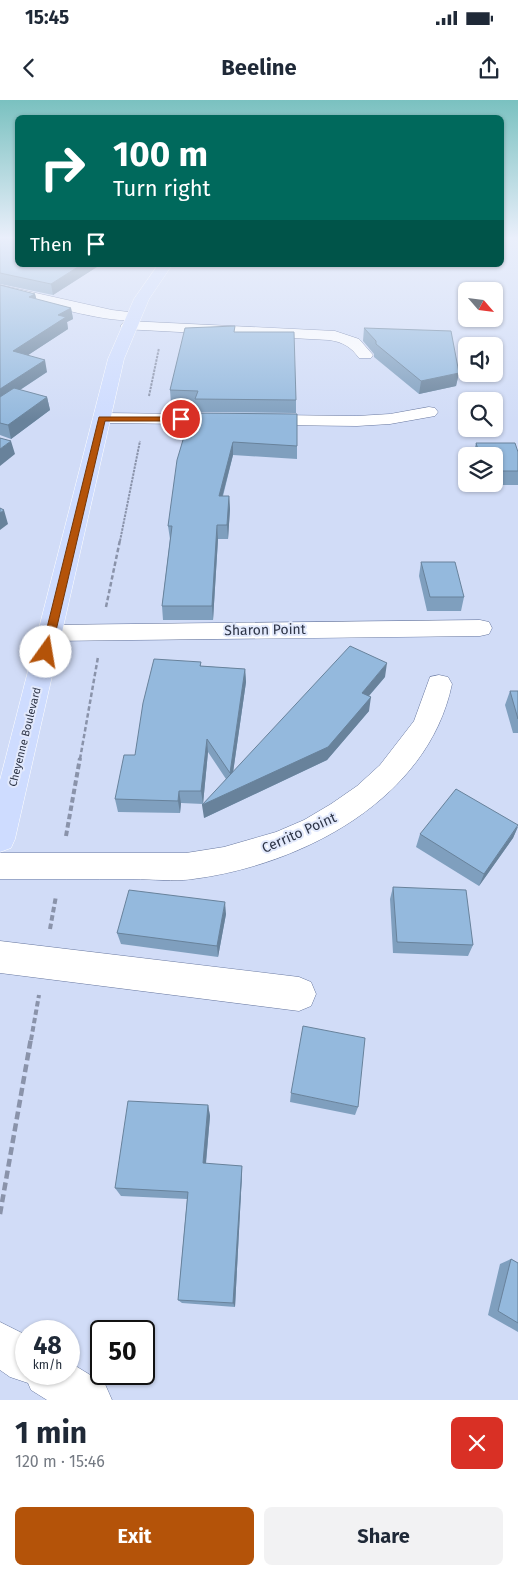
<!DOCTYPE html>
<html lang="en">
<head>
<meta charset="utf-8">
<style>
  :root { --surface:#fff; --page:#f2f2f3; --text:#1f2937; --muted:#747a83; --accent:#b45309 }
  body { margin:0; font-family:"Fira Sans",sans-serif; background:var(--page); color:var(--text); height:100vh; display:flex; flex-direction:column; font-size:19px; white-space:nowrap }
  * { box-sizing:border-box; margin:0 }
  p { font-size:16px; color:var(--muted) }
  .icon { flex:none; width:28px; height:28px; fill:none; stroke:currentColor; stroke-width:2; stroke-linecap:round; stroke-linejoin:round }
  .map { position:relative; height:1300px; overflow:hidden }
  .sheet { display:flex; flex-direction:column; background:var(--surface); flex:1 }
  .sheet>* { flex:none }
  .guide { position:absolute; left:15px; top:15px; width:489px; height:152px; border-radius:8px; box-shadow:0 1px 4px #0004; background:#00695c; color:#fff; overflow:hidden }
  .needle { width:32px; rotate:118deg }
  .fabs { position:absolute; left:458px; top:182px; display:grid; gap:10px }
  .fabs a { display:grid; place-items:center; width:45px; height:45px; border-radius:8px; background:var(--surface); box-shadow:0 1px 4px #0004; font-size:25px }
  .speed { position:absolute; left:15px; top:1220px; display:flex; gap:10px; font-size:25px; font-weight:700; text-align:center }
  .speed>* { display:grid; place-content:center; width:65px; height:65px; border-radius:50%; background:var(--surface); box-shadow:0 1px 4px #0004; line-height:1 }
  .speed small { font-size:12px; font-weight:400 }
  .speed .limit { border:2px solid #111; border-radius:8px; background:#fff; color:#111 }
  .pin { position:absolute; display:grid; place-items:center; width:42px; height:42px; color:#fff; margin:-21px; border:2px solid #fff; border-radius:50%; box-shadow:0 1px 5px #0007 }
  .me { position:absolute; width:55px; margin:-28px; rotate:13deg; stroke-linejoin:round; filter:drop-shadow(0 0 4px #0008) }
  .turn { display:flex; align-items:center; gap:18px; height:105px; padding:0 15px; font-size:22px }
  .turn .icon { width:65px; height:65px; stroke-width:2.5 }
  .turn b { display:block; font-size:35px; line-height:42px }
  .then { display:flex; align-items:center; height:48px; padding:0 15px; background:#0003; gap:10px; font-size:19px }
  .round { display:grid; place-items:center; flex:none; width:52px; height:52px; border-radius:8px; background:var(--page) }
  .head { display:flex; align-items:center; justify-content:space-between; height:85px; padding:0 15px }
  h1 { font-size:30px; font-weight:700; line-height:38px }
  .primary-button { display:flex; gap:10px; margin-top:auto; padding:10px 15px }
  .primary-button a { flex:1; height:58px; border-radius:8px; background:var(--accent); color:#fff; font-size:20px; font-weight:700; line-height:58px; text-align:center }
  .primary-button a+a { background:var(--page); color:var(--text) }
  .status { display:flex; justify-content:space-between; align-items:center; height:35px; padding:0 25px; background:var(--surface); direction:ltr }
  .status svg { height:14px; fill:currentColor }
  header { display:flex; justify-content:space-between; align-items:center; height:65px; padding:0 15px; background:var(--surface); font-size:22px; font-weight:700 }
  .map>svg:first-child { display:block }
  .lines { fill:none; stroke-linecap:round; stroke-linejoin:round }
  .minor-casing { stroke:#67779f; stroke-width:1 }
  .major-casing { stroke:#fff; stroke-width:1 }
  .path-far3 { stroke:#8a93aa; stroke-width:2; stroke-dasharray:2.5 1; stroke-linecap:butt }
  .path-far2 { stroke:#8a93aa; stroke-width:2.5; stroke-dasharray:4.5 2.5; stroke-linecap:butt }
  .path-far1 { stroke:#8a93aa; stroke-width:4; stroke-dasharray:5.5 3; stroke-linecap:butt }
  .path { stroke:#8a93aa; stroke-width:4.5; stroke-dasharray:8 4; stroke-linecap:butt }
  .minor { fill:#fff; fill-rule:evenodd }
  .major { fill:#cedcff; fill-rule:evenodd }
  .wall { fill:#7f9fbe }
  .shaded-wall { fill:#68829b }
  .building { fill:#94b9dd; stroke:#68829b }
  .route { fill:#b45309; stroke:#753606 }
  .labels { text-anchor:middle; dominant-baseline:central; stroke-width:4; stroke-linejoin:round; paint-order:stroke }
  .far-street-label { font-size:11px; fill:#2e3547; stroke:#e2e9fc }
  .street-label { font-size:14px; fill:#2e3547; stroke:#e2e9fc }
</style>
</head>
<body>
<div class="status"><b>15:45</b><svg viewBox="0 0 49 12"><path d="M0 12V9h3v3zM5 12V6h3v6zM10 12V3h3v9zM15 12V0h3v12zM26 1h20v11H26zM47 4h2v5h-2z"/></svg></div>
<header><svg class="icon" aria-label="back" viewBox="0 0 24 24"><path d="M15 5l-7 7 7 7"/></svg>Beeline<svg class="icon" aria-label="share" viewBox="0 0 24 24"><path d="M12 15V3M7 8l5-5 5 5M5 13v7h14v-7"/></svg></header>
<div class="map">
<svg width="518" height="1300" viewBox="0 0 518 1300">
  <rect width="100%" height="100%" fill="#d1dcf7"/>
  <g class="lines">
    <g class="minor-casing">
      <path id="minor" d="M0 185 112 210 137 213 140 216 137 219C112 226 30 200 0 193Z
        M128 221 335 231 359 239 373 255 371 258H359C351 247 343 242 329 240L123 229 120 226 123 223Z
        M429 307 435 308 438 312 435 316 390 324 357 326 102 323 96 322 93 318 96 314 102 313 357 316 390 314Z
        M480 520 489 522 492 528 489 534 480 536 51 541 42 539 39 533 42 527 51 525Z
        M439 575 448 577 452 584C428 700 301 765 193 779 173 782 153 779 133 779 88 779 44 779 0 779V753H186L224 747 276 732 304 720 331 704 357 686 380 665 414 621 430 577Z
        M0 841 299 877 311 882 316 894 311 906 299 911 0 873Z
        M0 1222 26 1235V1274H69V1262L105 1284 112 1300H47L31 1290 28 1283 10 1277 0 1270Z"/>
    </g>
    <g class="major-casing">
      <path id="major" d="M158 165H172L149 199 124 259 15 739 11 748 0 752V680L108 259 134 199Z"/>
    </g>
    <path class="path-far3" d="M149 296 159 248
      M120 441 140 341"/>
    <path class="path-far2" d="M106 507 120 440
      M80 659 98 557"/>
    <path class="path-far1" d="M66 736 80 658
      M50 829 56 796
      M31 940 39 895"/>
    <path class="path" d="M0 1114 31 938"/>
    <use href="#minor" class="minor"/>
    <use href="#major" class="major"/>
  </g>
  <path class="wall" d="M0 139 18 165H100L53 195 0 184Z
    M0 185 35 194 36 199 71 208 73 219 67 222 68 229 28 255 47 272 20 290 47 297 50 310 11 339 0 335Z
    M364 228 459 273 456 286 419 294 374 257V254L363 241Z
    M235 232 296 300V313L196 312 195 304 171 303 170 290Z
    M191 313 297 346V359L233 355 223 396H229L230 409 228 439H218L213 520H163L162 506 170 439 168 426Z
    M476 343 518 352V385H482L481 384H494V356H473Z
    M421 462 464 497 461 511H427L419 476Z
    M201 562V566L245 569 246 582 233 673 385 577 369 596V611L327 660 204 718 226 679 208 652 203 704 181 703 180 713 118 712 115 699 135 655Z
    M510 591H518V633H513L505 605Z
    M518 727 513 738 479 786 416 747 420 734Z
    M393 787 473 845 468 856 393 853 390 799Z
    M226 814 218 857 121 844 117 833Z
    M291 993 358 1007 355 1015 290 1002Z
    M208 1005 210 1016 206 1064 242 1066V1074L235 1207 182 1203 178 1200 187 1099 121 1096 115 1088Z
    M511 1159 518 1163V1232L488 1215 500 1164Z"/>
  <path class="shaded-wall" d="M81 165H100L53 195 51 184Z
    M35 194 38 205 29 197Z
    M71 208 73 219 67 222 68 229 16 263 13 251 58 215Z
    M45 260 47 272 0 303V289Z
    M459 273 456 286 419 294 421 281Z
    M47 297 50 310 11 339 8 325Z
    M11 341 15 354 0 366V349Z
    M233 342V355L219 409V396Z
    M229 396 230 409 228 439 227 425Z
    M4 410 8 424 0 430V413Z
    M217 425 218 439 213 520 212 506Z
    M387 563 385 577 360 606 362 593Z
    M245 569 246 582 231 686 230 673Z
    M371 597 369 611 327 660 204 718 202 705Z
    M207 639 208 652 203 704 201 691Z
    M179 691 181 703 180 713 178 701Z
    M518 726 513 738 479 786 484 774Z
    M225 802 226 814 218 857 217 846Z
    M208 1005 210 1016 205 1072 203 1063Z
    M242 1066V1074L235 1207 233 1203Z"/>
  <path class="building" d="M0 139H18V165H81L51 184 0 173Z
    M0 185 35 194 29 197 71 208 58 215 66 217 13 251 45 260 0 289Z
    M235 226 234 232H294L296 300 195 299 198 291 170 290 185 228Z
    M364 228 451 231 459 273 421 281 376 244V241Z
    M14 288 47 297 8 325 0 323V297Z
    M191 313 297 314V346L233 342 219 396H229L227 425H217L212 506H162L172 426H168L177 360Z
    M0 338 11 341 0 349Z
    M476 343H515L518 352V371H494V356H480Z
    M0 408 4 410 0 413Z
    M421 462H455L464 497H430Z
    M350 546 387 563 362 593 371 597 328 647 202 705Z
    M154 559 201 562 200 566 245 569 230 673 207 639 201 691H179L178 701 115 699 124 655H135L143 603Z
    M510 591H518V619Z
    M456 689 518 725 484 774 420 734Z
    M393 787 466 790 473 845 397 842Z
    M129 790 225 802 217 846 117 833Z
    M303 926 365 938 358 1007 291 993Z
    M128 1001 208 1005 203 1063 242 1066 233 1203 178 1200 188 1092 115 1088Z
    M511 1159 518 1163V1223L498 1211Z"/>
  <linearGradient id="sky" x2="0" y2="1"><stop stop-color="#7ac1c0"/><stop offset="0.43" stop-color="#eaeffb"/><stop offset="1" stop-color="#eaeffb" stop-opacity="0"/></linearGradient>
  <rect width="518" height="321" fill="url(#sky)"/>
  <path class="route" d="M99 317H181L185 319 181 321H105L51 552 46 555 41 552Z"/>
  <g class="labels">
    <g class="far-street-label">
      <text transform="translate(25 637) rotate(-76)">Cheyenne Boulevard</text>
    </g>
    <g class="street-label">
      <text transform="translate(265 530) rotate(-1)">Sharon Point</text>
      <text transform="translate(299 733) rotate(-24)">Cerrito Point</text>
    </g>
  </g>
</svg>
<div class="fabs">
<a><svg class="needle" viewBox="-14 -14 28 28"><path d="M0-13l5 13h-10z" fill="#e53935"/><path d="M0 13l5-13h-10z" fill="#747a83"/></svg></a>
<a><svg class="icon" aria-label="sound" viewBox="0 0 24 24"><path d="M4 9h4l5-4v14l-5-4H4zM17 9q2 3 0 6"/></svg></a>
<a><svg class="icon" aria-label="search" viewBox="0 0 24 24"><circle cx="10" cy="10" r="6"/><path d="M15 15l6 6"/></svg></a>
<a><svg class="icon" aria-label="layers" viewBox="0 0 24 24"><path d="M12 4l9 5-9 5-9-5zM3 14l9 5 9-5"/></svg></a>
</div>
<div class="speed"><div>48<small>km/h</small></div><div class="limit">50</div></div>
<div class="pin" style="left:181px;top:319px;background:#d93025"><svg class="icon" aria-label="arrive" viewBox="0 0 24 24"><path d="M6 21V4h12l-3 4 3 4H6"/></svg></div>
<svg class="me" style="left:46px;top:552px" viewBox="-20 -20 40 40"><circle r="19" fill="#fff"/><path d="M0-13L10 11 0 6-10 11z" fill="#b45309"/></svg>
<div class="guide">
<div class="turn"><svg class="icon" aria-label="right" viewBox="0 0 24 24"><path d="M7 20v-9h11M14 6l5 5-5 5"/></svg><div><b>100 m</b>Turn right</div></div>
<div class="then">Then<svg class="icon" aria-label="arrive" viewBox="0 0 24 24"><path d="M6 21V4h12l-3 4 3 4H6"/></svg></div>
</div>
</div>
<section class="sheet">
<div class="head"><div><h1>1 min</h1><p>120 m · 15:46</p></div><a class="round" style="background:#d93025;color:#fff"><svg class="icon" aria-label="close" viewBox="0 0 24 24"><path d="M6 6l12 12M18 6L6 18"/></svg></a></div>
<div class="primary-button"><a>Exit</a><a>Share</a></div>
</section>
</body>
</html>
